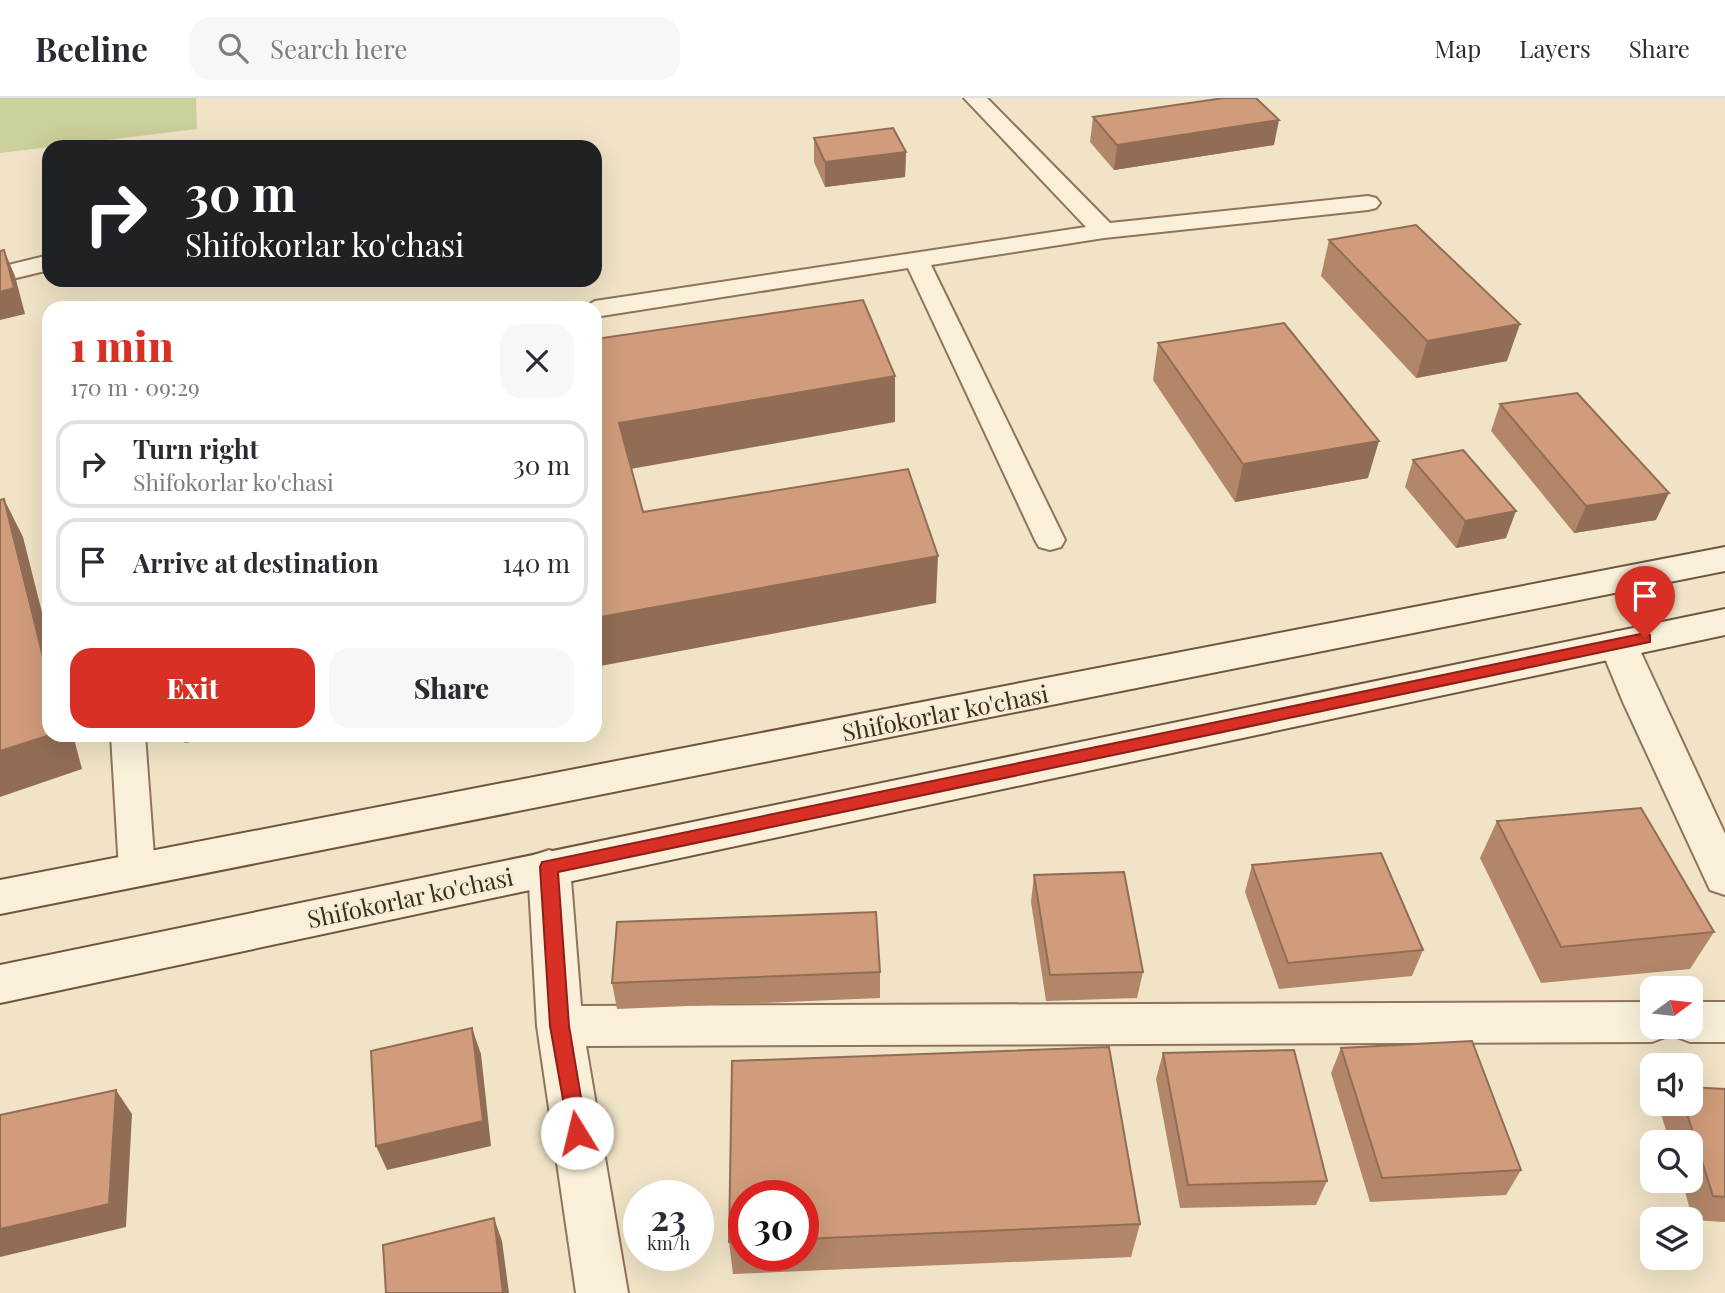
<!DOCTYPE html>
<html lang="en">
<head>
<meta charset="utf-8">
<style>
  :root { --surface:#fff; --page:#f7f7f7; --text:#2b2b33; --muted:#7c7c81; --line:#e1e1e2; --accent:#d93025 }
  body { margin:0; font-family:"Playfair Display",serif; background:var(--page); color:var(--text); height:100vh; display:flex; flex-direction:column; font-size:26px; white-space:nowrap }
  * { box-sizing:border-box; margin:0 }
  p { font-size:23px; color:var(--muted) }
  .icon { flex:none; width:38px; height:38px; fill:none; stroke:currentColor; stroke-width:2; stroke-linecap:round; stroke-linejoin:round }
  .map { position:relative; flex:1; overflow:hidden }
  .panel { position:absolute; left:42px; top:203px; width:560px; height:441px; display:flex; flex-direction:column; background:var(--surface); border-radius:21px; box-shadow:0 7px 28px #0002 }
  .panel>* { flex:none }
  .top-card { position:absolute; left:42px; top:42px; width:560px; height:147px; border-radius:21px; box-shadow:0 7px 28px #0002; background:#202124; color:#fff; overflow:hidden }
  .needle { width:46px; rotate:75deg }
  .tools { position:absolute; left:1640px; top:878px; display:grid; gap:14px }
  .tools a { display:grid; place-items:center; width:63px; height:63px; border-radius:14px; background:var(--surface); box-shadow:0 7px 28px #0002; font-size:35px }
  .speed { position:absolute; left:623px; top:1082px; display:flex; gap:14px; font-size:35px; font-weight:700; text-align:center }
  .speed>* { display:grid; place-content:center; width:91px; height:91px; border-radius:50%; background:var(--surface); box-shadow:0 7px 28px #0002; line-height:1 }
  .speed small { font-size:18px; font-weight:400 }
  .speed .limit { border:10px solid #d22; background:#fff; color:#111 }
  .pin { position:absolute; display:grid; place-items:center; width:60px; height:60px; color:#fff; margin:-72px -30px; border-radius:50% 50% 50% 0; rotate:-45deg; box-shadow:0 0 7px #0007 }
  .pin .icon { rotate:45deg }
  .me { position:absolute; width:77px; margin:-38px; rotate:351deg; stroke-linejoin:round; filter:drop-shadow(0 0 5px #0008) }
  .turn { display:flex; align-items:center; gap:24px; height:147px; padding:0 28px; font-size:32px }
  .turn .icon { width:91px; height:91px; stroke-width:2.5 }
  .turn b { display:block; font-size:49px; line-height:60px }
  .round { display:grid; place-items:center; flex:none; width:74px; height:74px; border-radius:21px; background:var(--page) }
  .overview { display:flex; align-items:center; justify-content:space-between; height:119px; padding:0 28px }
  h1 { font-size:42px; font-weight:800; line-height:52px; color:var(--accent) }
  .cta { display:flex; gap:14px; margin-top:auto; padding:14px 28px }
  .cta a { flex:1; height:80px; border-radius:21px; background:var(--accent); color:#fff; font-size:28px; font-weight:800; line-height:80px; text-align:center }
  .cta a+a { background:var(--page); color:var(--text) }
  ul { padding:0; list-style:none }
  li { display:flex; align-items:center; gap:21px; height:88px; margin:0 14px 10px; padding:0 14px; border:4px solid var(--line); border-radius:21px }
  li div { flex:1 }
  li b { display:block; font-size:26px }
  li em { font-style:normal }
  header { display:flex; align-items:center; gap:42px; box-sizing:border-box; height:98px; padding:0 35px; background:var(--surface); border-bottom:2px solid var(--line) }
  header strong { font-size:33px }
  nav { display:flex; gap:38px; margin-inline-start:auto; font-size:24px }
  .search { width:490px; height:63px; background:var(--page); display:flex; align-items:center; gap:18px; box-sizing:border-box; padding:0 24px; border-radius:21px; color:var(--muted); font-size:26px }
  .map>svg:first-child { display:block }
  .green { fill:#cbcf99 }
  .lines { fill:none; stroke-linecap:round; stroke-linejoin:round }
  .lane-casing { stroke:#8d745b; stroke-width:4 }
  .street-casing { stroke:#8d745b; stroke-width:4 }
  .secondary-casing { stroke:#6f553e; stroke-width:4 }
  .lane { fill:#faf0da; fill-rule:evenodd }
  .street { fill:#faf0da; fill-rule:evenodd }
  .secondary { fill:#faf0da; fill-rule:evenodd }
  .wall { fill:#b3866a; fill-rule:evenodd }
  .shaded-wall { fill:#926d56 }
  .building { fill:#d09c7b; stroke:#926d56; stroke-width:2 }
  .route { fill:#d93025; stroke:#8d1f18; stroke-width:2 }
  .labels { text-anchor:middle; dominant-baseline:central; stroke-width:5; stroke-linejoin:round; paint-order:stroke }
  .street-label { font-size:24px; fill:#3d2d1f; stroke:#f7edd6 }
</style>
</head>
<body>
<header>
<strong>Beeline</strong>
<div class="search"><svg class="icon" aria-label="search" viewBox="0 0 24 24"><circle cx="10" cy="10" r="6"/><path d="M15 15l6 6"/></svg>Search here</div>
<nav><a>Map</a><a>Layers</a><a>Share</a></nav>
</header>
<div class="map">
<svg width="1725" height="1195" viewBox="0 0 1725 1195">
  <rect width="100%" height="100%" fill="#f0e3c6"/>
  <path class="green" d="M0 0H196L197 31 0 55Z"/>
  <g class="lines">
    <g class="lane-casing">
      <path id="lane" d="M964 0H987L1110 125 1368 98 1376 100 1380 105 1376 110 1368 112 1104 140 931 167 1065 442 1061 449 1050 452 1039 449 1035 442 908 170 595 219V210H583L595 203 1086 129Z
        M49 157V172L0 184V169Z
        M111 637H145L155 772 150 782 137 787 124 782 119 772Z"/>
    </g>
    <g class="street-casing">
      <path id="street" d="M1618 533 1631 537 1637 546 1725 736V797L1710 792 1623 604 1599 546 1605 537Z
        M549 752 564 757 570 769 581 908 1652 904V929H1690V904H1725V944H1690L1674 938 1671 932 1668 938 1652 944 586 948 628 1195H576L537 928 528 769 534 757Z"/>
    </g>
    <g class="secondary-casing">
      <path id="secondary" d="M1725 449V473L0 816V782Z
        M1725 511V537L0 905V867Z"/>
    </g>
    <use href="#lane" class="lane"/>
    <use href="#street" class="street"/>
    <use href="#secondary" class="secondary"/>
  </g>
  <path class="wall" d="M1093 19 1274 47 1114 72 1090 44Z
    M814 40 906 54 905 79 825 89 814 64Z
    M1329 142 1507 263 1416 280 1321 178Z
    M1158 245 1368 380 1235 404 1153 282Z
    M1500 306 1656 422 1574 435 1491 333Z
    M1413 362 1506 440 1456 450 1405 389Z
    M1497 723 1714 834 1690 871 1541 885 1480 760Z
    M1252 767 1423 852 1412 878 1279 891 1245 794Z
    M1034 777 1143 874 1137 900 1046 903 1031 804Z
    M880 874V900L617 911 612 885Z
    M1109 949 1140 1126 1131 1159 733 1176 729 1144 732 963ZM744 1097H803V1157H744Z
    M1341 950 1521 1072 1506 1097 1370 1104 1331 975Z
    M1163 955 1327 1083 1316 1107 1180 1110 1156 981Z
    M1725 991V1124L1693 1122 1682 1083H1690V1045H1670L1660 1013 1665 1006H1690Z"/>
  <path class="shaded-wall" d="M1279 22 1274 47 1114 72 1117 47Z
    M906 54 905 79 825 89V64Z
    M4 152 15 178 25 216 0 222V194Z
    M1520 226 1507 263 1416 280 1427 243Z
    M895 278V324L625 372 619 325Z
    M1379 343 1368 380 1235 404 1243 366Z
    M1669 395 1656 422 1574 435 1586 408Z
    M4 401 23 439 49 542V583Z
    M1516 413 1506 440 1456 450 1465 423Z
    M938 458 936 505 595 569V520Z
    M50 637H73L82 671 0 699V653Z
    M182 637H228L185 645Z
    M472 930 481 956 491 1048 387 1072 376 1048Z
    M116 992 132 1016 126 1129 0 1159V1131Z
    M494 1120 502 1143 509 1195H503Z"/>
  <path class="building" d="M1224 0H1256L1279 22 1117 47 1093 19Z
    M893 30 906 54 825 64 814 40Z
    M1416 127 1520 226 1427 243 1329 142Z
    M4 152 14 190 0 194V153Z
    M863 202 895 278 619 325 643 414 908 371 938 458 595 520V241Z
    M1284 225 1379 343 1243 366 1158 245Z
    M1577 295 1669 395 1586 408 1500 306Z
    M1463 352 1516 413 1465 423 1413 362Z
    M4 401 49 583 50 637 0 653V402Z
    M1641 710 1714 834 1561 849 1497 723Z
    M1381 755 1423 852 1288 865 1252 767Z
    M1124 774 1143 874 1050 877 1034 777Z
    M876 814 880 874 612 885 617 824Z
    M472 930 483 1023 376 1048 371 953Z
    M1472 943 1521 1072 1382 1080 1341 950Z
    M1109 949 1140 1126 803 1141V1097H744V1143L729 1144 732 963Z
    M1294 952 1327 1083 1188 1087 1163 955Z
    M1690 989 1725 991V1099L1713 1098 1684 1006H1690Z
    M116 992 109 1106 0 1131V1017Z
    M494 1120 503 1195H386L383 1147Z"/>
  <path class="route" d="M1645 535 1650 537V544L558 774 569 928 587 1035 584 1041 577 1044 570 1041 550 928 540 769 542 764Z"/>
  <g class="labels">
    <g class="street-label">
      <text transform="translate(945 614) rotate(-11)">Shifokorlar ko'chasi</text>
      <text transform="translate(410 799) rotate(-12)">Shifokorlar ko'chasi</text>
    </g>
  </g>
</svg>
<div class="tools">
<a><svg class="needle" viewBox="-14 -14 28 28"><path d="M0-13l5 13h-10z" fill="#e53935"/><path d="M0 13l5-13h-10z" fill="#7c7c81"/></svg></a>
<a><svg class="icon" aria-label="sound" viewBox="0 0 24 24"><path d="M4 9h4l5-4v14l-5-4H4zM17 9q2 3 0 6"/></svg></a>
<a><svg class="icon" aria-label="search" viewBox="0 0 24 24"><circle cx="10" cy="10" r="6"/><path d="M15 15l6 6"/></svg></a>
<a><svg class="icon" aria-label="layers" viewBox="0 0 24 24"><path d="M12 4l9 5-9 5-9-5zM3 14l9 5 9-5"/></svg></a>
</div>
<div class="speed"><div>23<small>km/h</small></div><div class="limit">30</div></div>
<div class="pin" style="left:1645px;top:540px;background:#d93025"><svg class="icon" aria-label="arrive" viewBox="0 0 24 24"><path d="M6 21V4h12l-3 4 3 4H6"/></svg></div>
<svg class="me" style="left:577px;top:1035px" viewBox="-20 -20 40 40"><circle r="19" fill="#fff"/><path d="M0-13L10 11 0 6-10 11z" fill="#d93025"/></svg>
<div class="top-card">
<div class="turn"><svg class="icon" aria-label="right" viewBox="0 0 24 24"><path d="M7 20v-9h11M14 6l5 5-5 5"/></svg><div><b>30 m</b>Shifokorlar ko'chasi</div></div>
</div>
<section class="panel">
<div class="overview"><div><h1>1 min</h1><p>170 m · 09:29</p></div><a class="round"><svg class="icon" aria-label="close" viewBox="0 0 24 24"><path d="M6 6l12 12M18 6L6 18"/></svg></a></div>
<ul>
<li><svg class="icon" aria-label="right" viewBox="0 0 24 24"><path d="M7 20v-9h11M14 6l5 5-5 5"/></svg><div><b>Turn right</b><p>Shifokorlar ko'chasi</p></div><em>30 m</em></li>
<li><svg class="icon" aria-label="arrive" viewBox="0 0 24 24"><path d="M6 21V4h12l-3 4 3 4H6"/></svg><div><b>Arrive at destination</b></div><em>140 m</em></li>
</ul>
<div class="cta"><a>Exit</a><a>Share</a></div>
</section>
</div>
</body>
</html>
